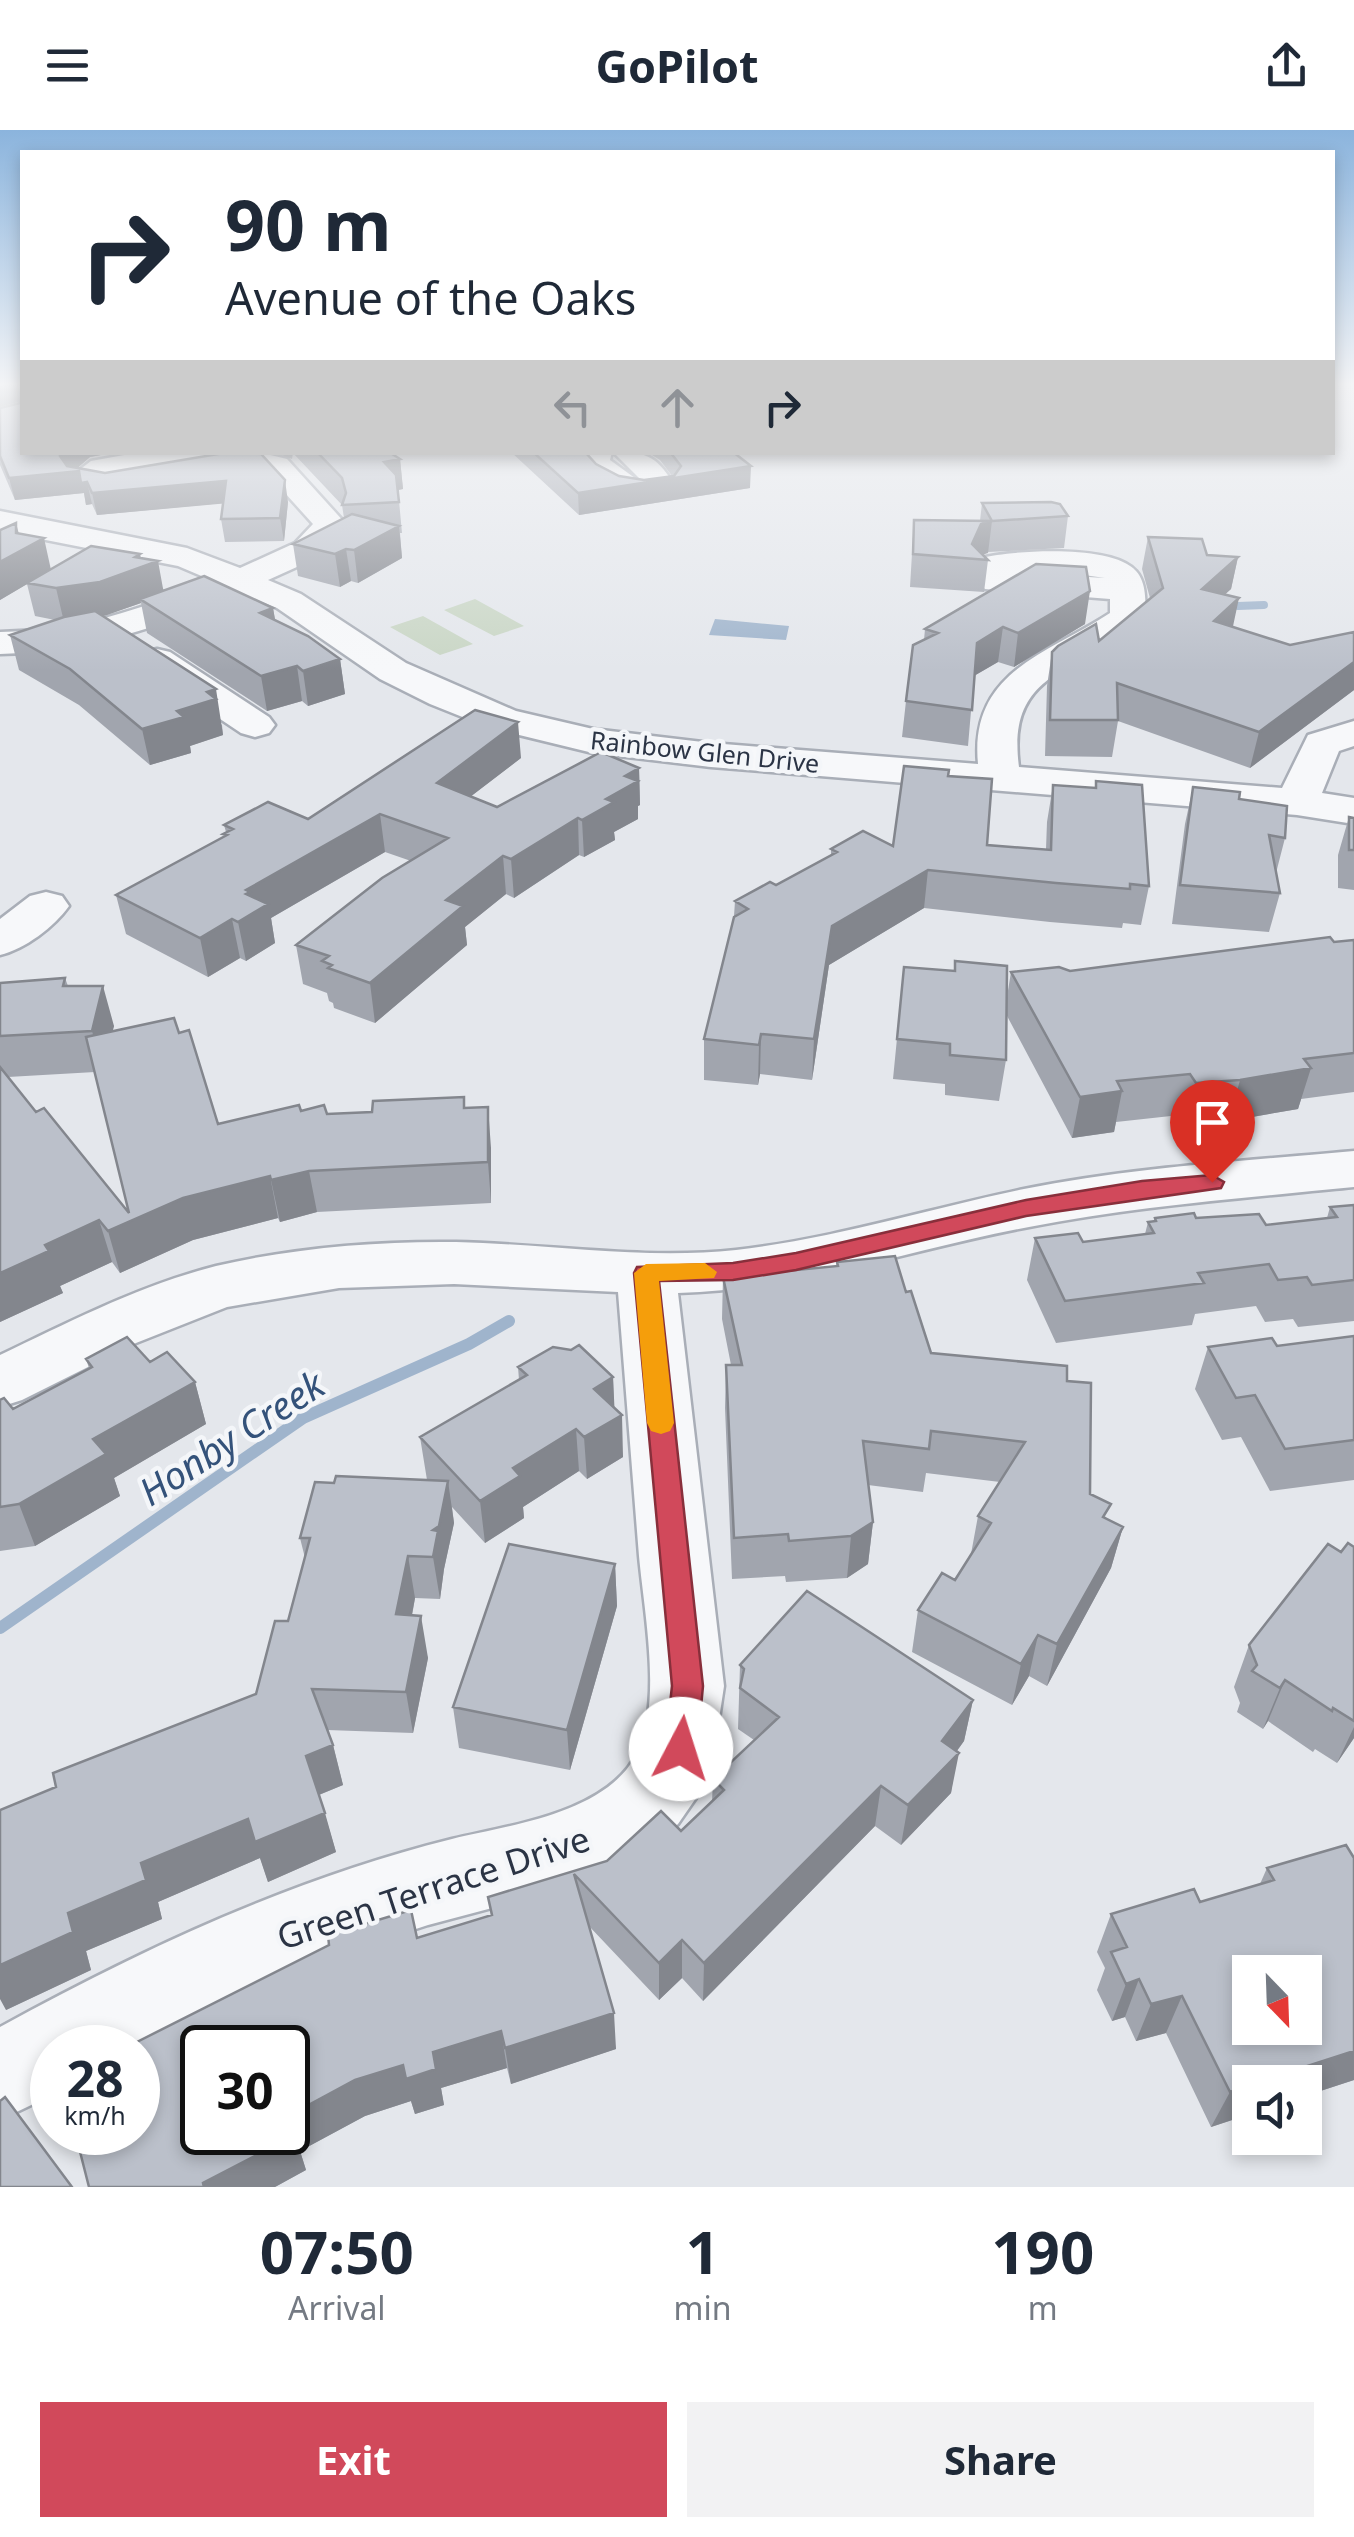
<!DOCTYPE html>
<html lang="en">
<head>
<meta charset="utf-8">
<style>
  :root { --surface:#fff; --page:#f2f2f3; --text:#1f2937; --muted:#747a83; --accent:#d1495b }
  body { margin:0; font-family:"Noto Sans",sans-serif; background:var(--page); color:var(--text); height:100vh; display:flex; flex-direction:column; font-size:38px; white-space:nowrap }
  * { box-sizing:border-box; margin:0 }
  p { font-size:32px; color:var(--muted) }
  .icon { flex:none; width:55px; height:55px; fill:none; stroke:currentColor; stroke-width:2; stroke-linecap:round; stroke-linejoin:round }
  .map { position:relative; height:2057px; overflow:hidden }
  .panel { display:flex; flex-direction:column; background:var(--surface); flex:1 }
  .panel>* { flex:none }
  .banner { position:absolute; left:20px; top:20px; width:1315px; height:305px; border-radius:0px; box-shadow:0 5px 15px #0003; background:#fff; color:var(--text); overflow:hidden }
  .needle { width:65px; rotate:157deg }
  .buttons { position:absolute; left:1232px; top:1825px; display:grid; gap:20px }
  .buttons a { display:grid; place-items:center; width:90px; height:90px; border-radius:0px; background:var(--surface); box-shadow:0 5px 15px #0003; font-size:50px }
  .speed { position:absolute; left:30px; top:1895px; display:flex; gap:20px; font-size:50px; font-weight:700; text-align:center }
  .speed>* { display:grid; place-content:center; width:130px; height:130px; border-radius:50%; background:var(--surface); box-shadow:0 5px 15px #0003; line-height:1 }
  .speed small { font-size:25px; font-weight:400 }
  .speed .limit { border:5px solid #111; border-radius:15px; background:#fff; color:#111 }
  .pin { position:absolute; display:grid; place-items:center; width:85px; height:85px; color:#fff; margin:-102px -42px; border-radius:50% 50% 50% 0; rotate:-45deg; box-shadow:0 0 10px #0007 }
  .pin .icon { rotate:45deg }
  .me { position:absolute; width:110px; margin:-55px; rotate:5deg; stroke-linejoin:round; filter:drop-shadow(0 0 8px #0008) }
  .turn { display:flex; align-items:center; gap:35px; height:210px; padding:0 40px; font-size:45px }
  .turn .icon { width:130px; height:130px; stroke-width:2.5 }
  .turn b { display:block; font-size:70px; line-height:85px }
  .lanes { display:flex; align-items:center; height:95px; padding:0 40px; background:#0003; justify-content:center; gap:50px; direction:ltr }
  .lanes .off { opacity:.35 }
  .eta { display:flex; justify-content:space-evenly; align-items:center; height:170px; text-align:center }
  .eta b { font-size:60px; font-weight:700; line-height:70px }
  .action { display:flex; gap:20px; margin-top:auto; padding:20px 40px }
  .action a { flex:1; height:115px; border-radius:0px; background:var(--accent); color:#fff; font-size:40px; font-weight:700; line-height:115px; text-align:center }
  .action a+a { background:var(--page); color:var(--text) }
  header { display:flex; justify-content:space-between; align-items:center; height:130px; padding:0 40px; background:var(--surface); font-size:45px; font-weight:700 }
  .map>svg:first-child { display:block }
  .green { fill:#c9d6c5 }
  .water { fill:#9fb4cc }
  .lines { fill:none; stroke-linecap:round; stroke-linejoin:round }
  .stream-far1 { stroke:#9fb4cc; stroke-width:8 }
  .stream { stroke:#9fb4cc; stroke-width:12 }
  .minor-casing { stroke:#a9aeb7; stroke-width:5 }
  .minor { fill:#f7f8fa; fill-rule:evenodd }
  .wall { fill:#a1a5ae; fill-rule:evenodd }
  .shaded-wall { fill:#83868d }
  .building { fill:#bbc0ca; stroke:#83868d; stroke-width:2.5; fill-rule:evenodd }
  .route { fill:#d1495b; stroke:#882f3b; stroke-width:2.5 }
  .slow { fill:#f59e0b }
  .labels { text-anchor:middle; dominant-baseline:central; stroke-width:9; stroke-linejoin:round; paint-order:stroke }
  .far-street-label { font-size:25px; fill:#2b3445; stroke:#f4f6f9 }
  .near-street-label { font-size:35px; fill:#2b3445; stroke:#f4f6f9 }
  .near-water-label { font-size:38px; font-style:italic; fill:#34527a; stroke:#f4f6f9 }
</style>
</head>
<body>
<header><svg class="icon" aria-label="menu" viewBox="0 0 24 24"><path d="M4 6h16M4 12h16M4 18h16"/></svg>GoPilot<svg class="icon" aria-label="share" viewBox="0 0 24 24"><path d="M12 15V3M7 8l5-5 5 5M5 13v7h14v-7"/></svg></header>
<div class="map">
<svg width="1354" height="2057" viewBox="0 0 1354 2057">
  <rect width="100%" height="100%" fill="#e4e7ec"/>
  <path class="green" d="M475 469 524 496 494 506 444 480Z
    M423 486 473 514 440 525 390 497Z"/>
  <path class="water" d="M715 489 789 496 786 510 709 505Z"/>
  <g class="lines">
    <path class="stream-far1" d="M1238 476 1264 475"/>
    <path class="stream" d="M0 1498 303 1288 469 1214 509 1191"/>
    <g class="minor-casing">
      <path id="minor" d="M141 322H258L287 329 346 394 319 427 268 450 301 464 406 533 516 581 593 599 711 613 978 634C969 541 1048 524 1110 483V469L985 459 972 446 981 428C1014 420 1113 414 1136 441 1147 453 1145 472 1146 487 1137 500 1121 508 1108 515 1048 547 1009 561 1019 637L1282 658 1308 605 1354 591V616L1339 621 1322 663 1354 668V694L1297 685 711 637 593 623 490 598 430 574 380 549 277 478 240 463C162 497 86 522 0 524V502C76 501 142 480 211 450L178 436 0 401V381L187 418 240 438 295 413 313 394 266 342 246 338 109 361 73 354 69 348 91 331ZM1063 442 1105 448 1020 443Z
        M582 322H612L610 330 639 351H642L613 322C651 322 656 327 677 358L673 364C633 374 604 366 580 332Z
        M157 519 170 522 269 587 275 595 269 603 255 607 241 603 144 538 139 530 144 522Z
        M46 762 62 766 69 776C54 797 25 819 0 825V789L30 766Z
        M1354 1021V1057C1245 1068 1136 1076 1029 1097 911 1119 799 1160 678 1163L724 1556 713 1629 696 1668 678 1694 655 1714 602 1743 545 1764 428 1795 328 1828 231 1869 137 1918H52V1965L0 1990V1897C144 1818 292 1749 452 1709 510 1695 610 1683 638 1621 662 1570 644 1481 639 1426 632 1338 625 1250 618 1162L454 1154 339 1158 227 1177 136 1213 22 1270 0 1277V1225C69 1192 141 1155 216 1136 293 1118 377 1111 456 1112 549 1114 643 1130 736 1120 833 1109 928 1079 1024 1059 1133 1037 1244 1031 1354 1021Z"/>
    </g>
    <use href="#minor" class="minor"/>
  </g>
  <path class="wall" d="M0 278 22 322H117L90 327 77 338 288 372 284 411 225 412 221 389 223 373 97 385 92 374 86 375 84 363 15 370 0 335Z
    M274 322H389L400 329 403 359 398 360 402 403H400L402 428 358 453 351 451 340 457 298 446 293 414 344 388 342 375 293 323 292 329Z
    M511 322H585L596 334 619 346 644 350 672 346 660 330 647 322H733L750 358 579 385Z
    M982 373 1068 386 1064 418 988 422 983 425 988 430 984 462 910 457 914 390 980 391Z
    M0 400 19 404 51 439 141 428 164 460 273 478 275 490 340 529 345 564 308 576 302 571 267 581 147 503 141 473 103 486 222 595 223 605 190 616 191 623 150 635 79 575 19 540 10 505 55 490 35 486 27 454 0 470Z
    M1148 407 1207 425 1238 427 1231 459 1225 464 1233 497 1290 515 1354 502V560L1250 638 1118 591 1112 627 1045 626 1047 556 1052 522 1099 511 1150 468 1142 439Z
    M1085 494 1014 537 998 532 974 546 968 616 902 607 906 571 924 510 925 499Z
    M521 628 471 666 497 677 639 638 640 675 638 676V689L614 702 615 710 584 727 579 725 514 768 506 764 465 797 467 815 375 893 334 878 333 873 329 871 327 863 303 854 296 815 411 731 385 722 271 788 275 813 246 831 240 828 208 847 126 804 116 765 224 707 223 704 226 702 224 695 308 689Z
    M948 646 987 715 1046 719 1047 692 1053 655 1095 658 1096 651 1149 756 1141 795 1123 793 1122 798 1050 792 924 778 829 835 812 950 760 944 758 955 704 950V909L734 786 735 771 776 755 831 725V719L893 716Z
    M1193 657 1239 669 1285 708 1276 743 1280 763 1269 802 1172 794 1185 694Z
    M1349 687 1354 688V760L1338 758V725Z
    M1354 810V962L1301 969 1298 979 1229 991 1186 994 1180 985 1116 992 1114 1002 1072 1008 1006 884V930L999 971 945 965V954L893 949 904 837 954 841 955 831 1006 873 1011 842 1070 841Z
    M65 848 68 856 114 896 112 901 179 903 218 994 301 981 327 984 465 978 491 1018V1073L317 1082 280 1092 278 1088 193 1110 120 1143 112 1132 60 1156 63 1163 0 1192V853ZM95 942 129 1083 36 982 8 947Z
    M1354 1075V1191L1298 1197 1293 1189 1265 1192 1256 1176 1195 1184 1192 1195 1056 1213 1027 1150 1035 1108 1083 1112 1145 1104 1148 1092 1154 1091 1155 1088H1196L1266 1095 1327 1088 1330 1077Z
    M837 1132 906 1162 931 1223 1067 1251 1090 1364 1107 1389 1123 1397 1111 1438 1047 1556 1029 1546 1012 1575 912 1522 918 1480 955 1450 971 1424 978 1386 1000 1352 926 1343 923 1362 868 1355 873 1392 868 1434 847 1448 786 1452 785 1446 732 1449 725 1278 726 1235H731L722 1189 723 1147 836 1137Z
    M1354 1206V1350L1270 1361 1241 1307 1222 1310 1195 1259 1208 1217 1277 1216Z
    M86 1229 150 1232 195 1252 206 1294 114 1348 120 1366 35 1416 0 1421V1270L13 1279 89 1238Z
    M518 1237 613 1247 614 1278 623 1327 587 1349 579 1341 523 1377 524 1388 485 1413 452 1377 454 1393 444 1439 440 1469 415 1468 412 1486 428 1528 413 1603 327 1600 333 1615 343 1655 319 1665 336 1722 268 1752 260 1728 158 1772 162 1789 86 1821 91 1840 6 1880 56 1657 256 1564 288 1491 305 1428 300 1408 334 1353 427 1350 420 1307 519 1250Z
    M1354 1417V1608L1337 1633 1315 1619 1313 1622 1268 1591 1263 1599 1237 1582 1240 1573 1234 1557 1249 1515 1341 1422Z
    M615 1434 617 1476 570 1640 459 1618 453 1577Z
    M740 1535 973 1570 964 1611 957 1621 951 1663 901 1715 875 1696 703 1871 682 1848 659 1870 588 1795 616 1919 511 1954 507 1938 441 1958 444 1975 415 1984 411 1971 365 1986 300 2021 306 2040 275 2057 417 1808 491 1785 488 1767 607 1731 681 1701 712 1672 713 1649 754 1610 738 1599Z
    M1354 1728V1950L1211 1997 1166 1903 1136 1911 1125 1887 1112 1891 1097 1860 1105 1838 1097 1822 1111 1784 1200 1772 1260 1754 1267 1738Z"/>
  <path class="shaded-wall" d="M11 253H20L22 271 0 277V256Z
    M65 322H117L90 327 73 342 79 341 87 352 92 374 86 375 84 363 15 370 9 348 60 326Z
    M400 329 403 359 388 362 384 332Z
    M751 336 750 358 579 385 578 363Z
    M285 350 288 372 284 411 280 388Z
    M226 351 229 373 97 385 92 363Z
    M992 391 988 423 978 426 972 414 981 394Z
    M16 393 23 419 44 408 51 440 0 470V432L16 403Z
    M399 396 402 428 358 453 354 420Z
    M346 419 351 451 340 457 335 424Z
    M140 424 143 436 158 431 164 464 140 469 141 473 107 485 64 492 56 458Z
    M1238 427 1231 459 1195 492 1202 459Z
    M1090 461 1085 494 1014 537 1018 503Z
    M1239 468 1232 501 1214 491Z
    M273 478 279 512 260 483Z
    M1003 497 998 532 972 547 977 513Z
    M340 529 345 564 308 576 303 541Z
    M1354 532V560L1250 638 1259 602Z
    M297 536 302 571 267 581 261 546Z
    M216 559 223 605 190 616 191 623 150 635 142 599 177 581 207 562Z
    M518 592 521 628 440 690 437 653Z
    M639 638 640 675 638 676V689L614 702 615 710 584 727 582 690 606 669 625 646Z
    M380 684 385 722 271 788 275 813 246 831 238 792 246 760Z
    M578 688 579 725 514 768 511 729Z
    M503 726 506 764 465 797 467 815 375 893 370 853 446 770Z
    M928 740 924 778 829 835 812 950 814 909 832 796Z
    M232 789 240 828 208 847 200 808Z
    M103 856 114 896 103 941 92 901Z
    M761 904 760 944 758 955 759 915Z
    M1311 938 1298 979 1229 991 1240 950Z
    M1122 961 1114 1002 1072 1008 1080 967Z
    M488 977 491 1018V1073L488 1032Z
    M309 1041 317 1082 280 1092 271 1050Z
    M270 1046 278 1088 193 1110 120 1143 108 1101 183 1068Z
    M99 1090 112 1132 60 1156 63 1163 0 1192V1143L45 1115Z
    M613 1247 615 1289 622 1285 623 1327 587 1349 584 1307 594 1259Z
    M195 1252 206 1294 114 1348 120 1366 35 1416 19 1374 93 1309Z
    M576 1299 579 1341 523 1377 524 1388 485 1413 480 1371 513 1338Z
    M448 1351 454 1393 444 1439 440 1469 433 1427V1400Z
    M873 1392 868 1434 847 1448 851 1406Z
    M1123 1397 1111 1438 1047 1556 1057 1514Z
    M408 1426 415 1468 404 1526 396 1484Z
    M615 1434 617 1476 570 1640 567 1600Z
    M421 1486 428 1528 413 1603 406 1562Z
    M1038 1505 1029 1546 1012 1575 1021 1534Z
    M1285 1550 1268 1591 1263 1599 1280 1558Z
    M973 1570 964 1611 945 1637 959 1623 951 1663 901 1715 908 1675 942 1611Z
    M1354 1597V1608L1337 1633Z
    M333 1615 343 1655 316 1666 306 1626Z
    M881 1656 875 1696 703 1871 704 1833Z
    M325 1683 336 1722 268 1752 260 1728 158 1772 162 1789 86 1821 91 1840 6 1880 0 1869V1835L68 1783 141 1733 248 1689Z
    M682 1810V1848L659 1870V1833Z
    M1139 1849 1125 1887 1112 1891 1126 1854Z
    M1182 1866 1166 1903 1136 1911 1151 1874Z
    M614 1883 616 1919 511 1954 505 1918Z
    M501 1901 507 1938 441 1958 444 1975 415 1984 411 1971 365 1986 300 2021 306 2040 275 2057H204L203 2053 288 1986 355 1950 433 1922Z
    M1354 1921V1950L1305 1966V1952H1258Z
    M1250 1955V1984L1211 1997 1230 1962Z"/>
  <path class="building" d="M20 253H22V322H65L60 326 67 336 105 343 230 322 261 324 285 350 280 388 221 389 226 351 92 363 87 352 81 353 79 341 9 348 0 326V278L20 273Z
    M317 322H389L400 329 384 332 396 345 399 372 342 375 346 363 342 348Z
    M533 322H585L596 334 619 346 644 350 674 346 681 336 670 322H733L751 336 578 363Z
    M1051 372 1060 374 1068 386 992 391 982 373Z
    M352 384 399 396 354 420 346 419 335 424 293 414Z
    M914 390 992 391 981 394 972 414 988 430 913 424Z
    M16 393V403L44 408 0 432V400Z
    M1148 407 1202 409 1207 425 1238 427 1202 459 1239 468 1214 491 1290 515 1354 502V532L1259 602 1117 553 1118 590H1050L1052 522 1058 516 1096 494 1099 511 1163 458Z
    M91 416 140 424 135 427 158 431 100 452 56 458 27 453Z
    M1036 434 1086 437 1090 461 1018 503 1003 497 977 513 972 580 906 571 913 515 938 503 925 499Z
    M204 446 273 478 260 483 308 506 340 529 303 541 297 536 261 546 140 469Z
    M95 481 216 559 207 562 216 569 177 581 184 587 142 599 70 539 10 505 64 487Z
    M475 580 518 592 437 653 497 677 601 622 639 638 625 646 638 651 606 669 614 672 582 690 578 688 511 729 503 726 446 770 463 776 370 853 328 838 332 835 322 831 329 826 296 815 382 748 448 708 380 684 246 760 250 762 246 764 268 774 238 792 232 789 200 808 116 765 227 705 223 704 233 699 224 695 268 672 308 689Z
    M904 636 949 640 948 646 992 649 987 715 1051 720 1053 655 1096 658V651L1142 655 1149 756 1130 754V759L1056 753 928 740 832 796 814 909 761 904 759 915 704 909 734 787 748 779 735 771 770 752 776 755 837 722 831 719 863 701 893 716Z
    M1193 657 1240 662 1239 669 1287 676 1285 708 1269 705 1280 763 1180 755Z
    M1349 687 1354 688V720H1349Z
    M1330 807 1334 812 1354 810V923L1304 929 1311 938 1240 950 1196 953 1190 944 1117 951 1122 961 1080 967 1011 842 1059 837 1070 841Z
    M955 831 1007 836 1006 930 950 925V914L897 909 904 837 955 841Z
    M65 848 63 856H103L92 901 0 906V853Z
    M174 888 179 903 189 900 218 994 299 975 301 981 324 975 327 984 372 982 373 971 464 967V978L488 977V1032L309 1041 271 1050 270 1046 183 1068 108 1101 99 1090 45 1115 49 1121 0 1143V937L36 982 44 978 129 1083 86 907Z
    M1354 1075V1150L1312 1155 1307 1147 1278 1150 1269 1134 1198 1143 1204 1153 1065 1171 1035 1108 1078 1103 1083 1112 1154 1103 1148 1092 1156 1091 1155 1088 1194 1083 1196 1088 1259 1084 1266 1095 1337 1087 1330 1077Z
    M895 1126 906 1162 911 1161 931 1223 1067 1236V1251L1091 1253 1090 1364 1111 1374 1103 1387 1123 1397 1057 1514 1038 1505 1021 1534 918 1480 942 1443 955 1450 991 1393 978 1386 1025 1312 931 1301 929 1319 863 1311 873 1392 851 1406 789 1411 788 1404 734 1408 726 1235H742L723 1147 838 1136 837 1132Z
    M1354 1206V1310L1285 1319 1255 1265 1236 1268 1208 1217 1272 1208 1277 1216Z
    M127 1207 150 1232 167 1222 195 1252 93 1309 106 1324 19 1374 0 1377V1270L4 1268 13 1279 92 1237 86 1229Z
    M579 1215 613 1247 594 1259 622 1285 584 1307 576 1299 513 1338 520 1346 480 1371 420 1307 527 1245 518 1237 553 1217 571 1220Z
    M336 1346 448 1351 439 1396 433 1400 438 1401 433 1427 408 1426 396 1484 421 1486 406 1562 312 1559 333 1615 306 1626 325 1683 255 1712 248 1689 141 1733 146 1750 68 1783 73 1802 0 1835V1680L56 1657 53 1643 256 1564 275 1491H288L310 1408H300L315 1352 334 1353Z
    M1348 1413 1354 1417V1591L1333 1578 1332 1581 1285 1550 1280 1558 1252 1541 1257 1535 1249 1515 1328 1414 1341 1422Z
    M509 1414 615 1434 567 1600 453 1577Z
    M807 1461 973 1570 942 1611 959 1623 908 1675 881 1656 704 1833 682 1810 659 1833 574 1744 614 1883 505 1918 501 1901 433 1922 436 1939 406 1949 403 1935 355 1950 288 1986V1918H202V2002H288V1988L293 2006 203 2053 204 2057H89L75 2002H138V1918H125L329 1815 328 1805 411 1780 417 1808 492 1785 488 1767 607 1731 661 1681 681 1701 724 1660 713 1649 779 1587 740 1558 744 1539 740 1535Z
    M1346 1715 1354 1728V1921L1258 1952H1250V1955L1230 1962 1182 1866 1151 1874 1139 1849 1126 1854 1111 1822 1127 1817 1111 1784 1194 1759 1200 1772 1274 1750 1267 1738ZM1250 1842H1305V1898H1250Z
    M5 1967 72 2057H0V1971Z"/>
  <linearGradient id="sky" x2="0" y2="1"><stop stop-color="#8bb4dd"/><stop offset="0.47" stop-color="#f3f4f6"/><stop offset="1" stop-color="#f3f4f6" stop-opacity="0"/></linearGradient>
  <rect width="1354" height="541" fill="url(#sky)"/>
  <path class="route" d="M1212 1045 1224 1052 1221 1058 1026 1086 796 1140 733 1150 659 1151 703 1556 697 1619 692 1629 681 1633 670 1629 665 1619 672 1556 634 1143 637 1137 733 1133 796 1123 1026 1070 1142 1051Z"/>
  <path class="slow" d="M705 1133 717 1142 714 1148 659 1151 674 1293 670 1301 661 1304 651 1301 647 1293 634 1143 646 1134Z"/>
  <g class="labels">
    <g class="far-street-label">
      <text transform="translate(705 621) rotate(6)">Rainbow Glen Drive</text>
    </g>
    <g class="near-street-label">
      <text transform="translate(433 1757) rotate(-18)">Green Terrace Drive</text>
    </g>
    <g class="near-water-label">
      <text transform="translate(231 1307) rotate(-33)">Honby Creek</text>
    </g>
  </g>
</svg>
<div class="buttons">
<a><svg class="needle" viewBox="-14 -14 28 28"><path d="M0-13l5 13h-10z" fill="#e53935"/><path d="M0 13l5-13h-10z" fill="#747a83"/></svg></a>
<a><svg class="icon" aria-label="sound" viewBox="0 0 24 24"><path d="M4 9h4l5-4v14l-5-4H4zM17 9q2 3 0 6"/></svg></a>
</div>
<div class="speed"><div>28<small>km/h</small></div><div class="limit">30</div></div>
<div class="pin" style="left:1212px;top:1052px;background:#d93025"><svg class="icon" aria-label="arrive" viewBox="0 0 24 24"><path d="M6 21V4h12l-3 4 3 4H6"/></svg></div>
<svg class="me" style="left:681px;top:1619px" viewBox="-20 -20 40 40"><circle r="19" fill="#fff"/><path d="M0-13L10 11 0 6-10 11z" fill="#d1495b"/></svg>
<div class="banner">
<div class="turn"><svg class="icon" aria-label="right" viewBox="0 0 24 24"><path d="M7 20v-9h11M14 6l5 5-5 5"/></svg><div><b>90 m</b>Avenue of the Oaks</div></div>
<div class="lanes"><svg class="icon off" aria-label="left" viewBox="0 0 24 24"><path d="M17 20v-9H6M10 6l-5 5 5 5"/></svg><svg class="icon off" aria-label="ahead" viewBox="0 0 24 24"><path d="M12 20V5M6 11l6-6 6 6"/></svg><svg class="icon" aria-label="right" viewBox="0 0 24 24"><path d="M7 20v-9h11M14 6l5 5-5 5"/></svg></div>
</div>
</div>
<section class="panel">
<div class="eta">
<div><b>07:50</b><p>Arrival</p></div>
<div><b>1</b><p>min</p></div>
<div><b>190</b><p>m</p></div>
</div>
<div class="action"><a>Exit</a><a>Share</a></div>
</section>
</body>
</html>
